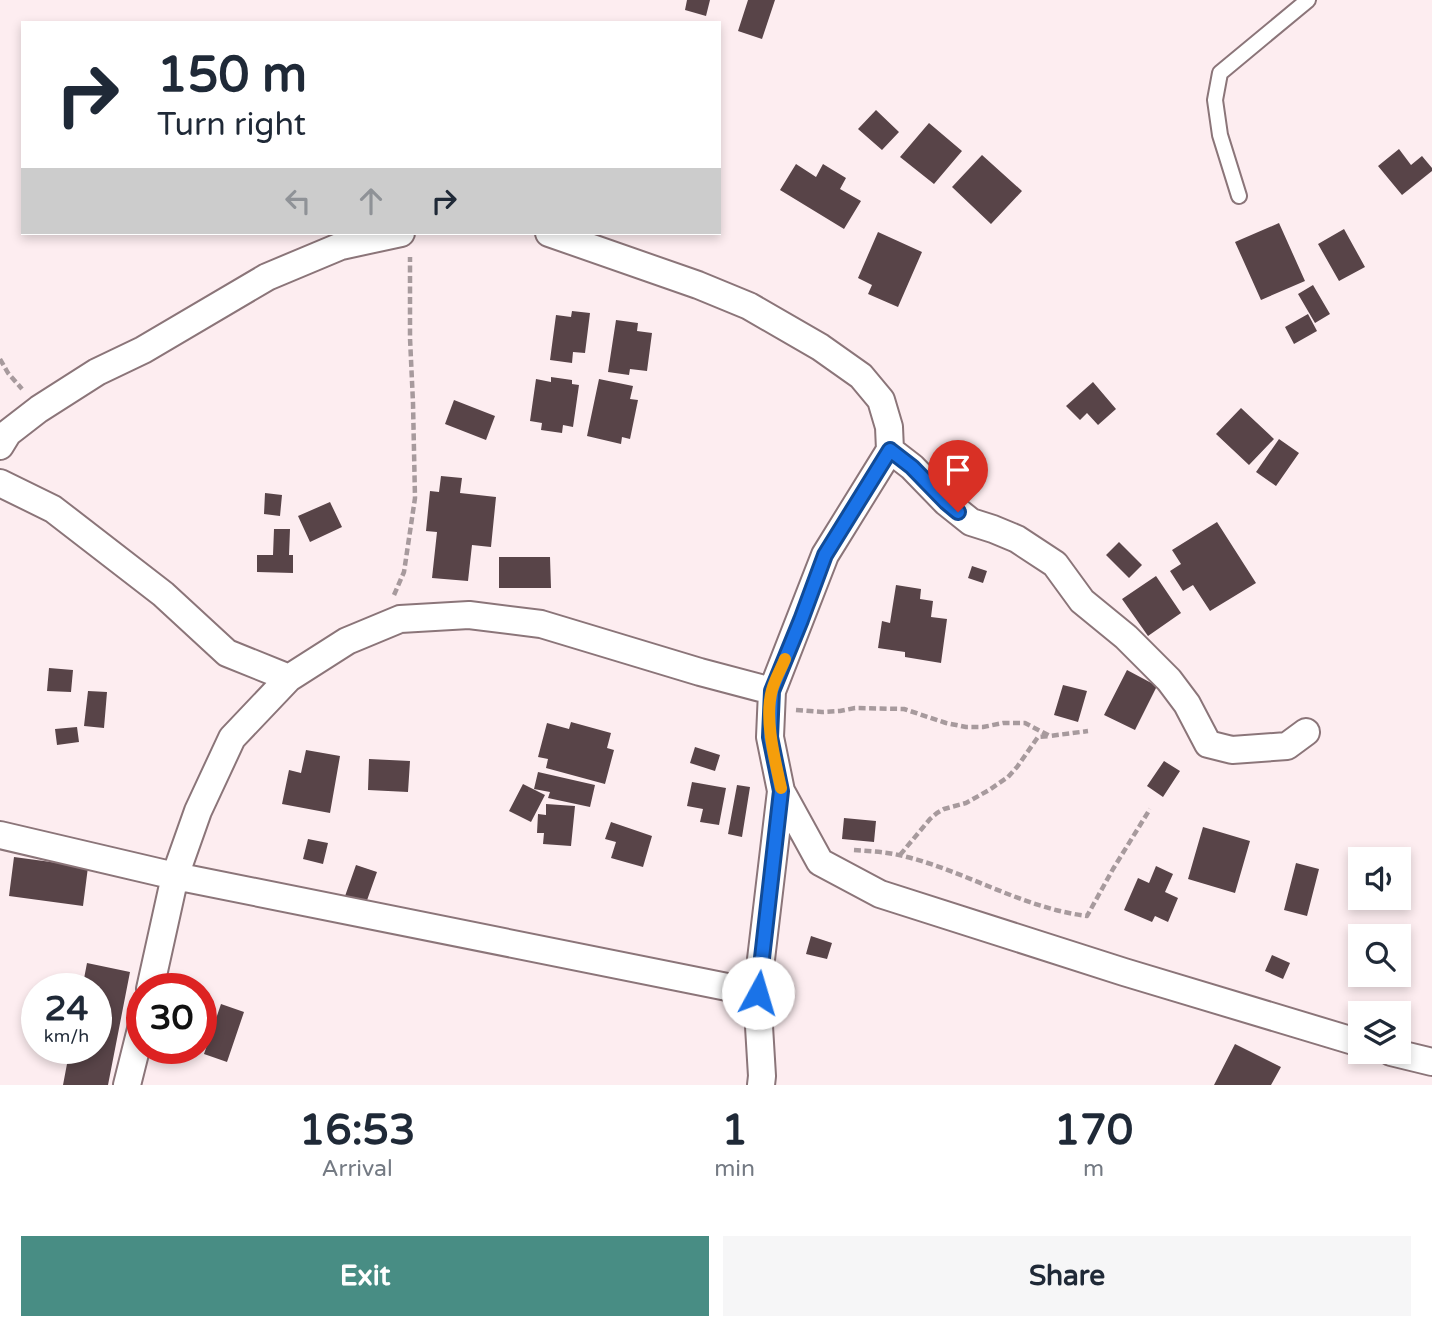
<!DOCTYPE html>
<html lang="en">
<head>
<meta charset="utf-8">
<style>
  :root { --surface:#fff; --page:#f6f6f7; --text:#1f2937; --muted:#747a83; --accent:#488d84 }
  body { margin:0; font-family:"Varela Round",sans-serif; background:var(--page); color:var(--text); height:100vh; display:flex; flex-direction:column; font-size:26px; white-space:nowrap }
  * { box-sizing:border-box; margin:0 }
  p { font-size:23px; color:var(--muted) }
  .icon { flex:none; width:38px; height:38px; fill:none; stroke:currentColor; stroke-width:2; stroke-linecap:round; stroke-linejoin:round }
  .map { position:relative; height:1085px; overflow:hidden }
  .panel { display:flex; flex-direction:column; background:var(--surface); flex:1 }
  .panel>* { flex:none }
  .hud { position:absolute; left:21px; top:21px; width:700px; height:214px; border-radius:0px; box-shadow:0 4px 10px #0003; background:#fff; color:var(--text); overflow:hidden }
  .tools { position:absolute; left:1348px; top:847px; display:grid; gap:14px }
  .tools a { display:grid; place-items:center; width:63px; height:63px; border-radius:0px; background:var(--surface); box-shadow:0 4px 10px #0003; font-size:35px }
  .speed { position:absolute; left:21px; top:973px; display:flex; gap:14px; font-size:35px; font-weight:700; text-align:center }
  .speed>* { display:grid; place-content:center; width:91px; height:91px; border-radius:50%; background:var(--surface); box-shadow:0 4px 10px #0003; line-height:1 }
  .speed small { font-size:18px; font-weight:400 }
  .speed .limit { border:10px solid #d22; background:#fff; color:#111 }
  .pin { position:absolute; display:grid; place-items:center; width:60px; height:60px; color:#fff; margin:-72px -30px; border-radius:50% 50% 50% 0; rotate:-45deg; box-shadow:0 0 7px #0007 }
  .pin .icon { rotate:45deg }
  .me { position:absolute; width:77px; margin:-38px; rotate:6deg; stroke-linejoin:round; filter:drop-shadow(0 0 5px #0008) }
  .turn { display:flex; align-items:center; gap:24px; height:147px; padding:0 21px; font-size:32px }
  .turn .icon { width:91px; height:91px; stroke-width:2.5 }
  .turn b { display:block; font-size:49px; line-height:60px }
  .lanes { display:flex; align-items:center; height:66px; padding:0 21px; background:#0003; justify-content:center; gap:35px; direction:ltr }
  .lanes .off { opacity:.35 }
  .eta { display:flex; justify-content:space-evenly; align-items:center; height:119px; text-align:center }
  .eta b { font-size:42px; font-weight:700; line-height:49px }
  .primary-button { display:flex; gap:14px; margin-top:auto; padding:14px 21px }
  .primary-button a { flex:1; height:80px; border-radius:0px; background:var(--accent); color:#fff; font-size:28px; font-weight:700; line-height:80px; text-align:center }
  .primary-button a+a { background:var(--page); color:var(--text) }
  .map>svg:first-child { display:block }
  .building { fill:#584448 }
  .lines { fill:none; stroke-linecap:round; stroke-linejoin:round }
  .lane-casing { stroke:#8b7579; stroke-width:18 }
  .street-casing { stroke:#8b7579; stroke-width:30 }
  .path { stroke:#a79a9d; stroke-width:4.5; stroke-dasharray:7 3.5; stroke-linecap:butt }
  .lane { stroke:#fff; stroke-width:14 }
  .street { stroke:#fff; stroke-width:26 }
  .route-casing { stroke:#114b97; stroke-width:18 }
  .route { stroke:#1a73e8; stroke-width:12 }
  .slow { stroke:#f59e0b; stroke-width:12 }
</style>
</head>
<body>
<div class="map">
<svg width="1432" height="1085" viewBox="0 0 1432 1085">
  <rect width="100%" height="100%" fill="#fdedf0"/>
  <path class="building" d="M687 0H710L706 16 685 10Z
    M748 0H775L762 39 738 31Z
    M876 110 899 132 882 150 858 129Z
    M929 123 962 151 934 184 900 157Z
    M1399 149 1411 165 1422 156 1432 168V171L1402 195 1378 166Z
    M982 155 1022 191 991 224 952 187Z
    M796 164 816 177 823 164 846 178 840 189 861 201 844 229 780 190Z
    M1279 223 1305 281 1261 300 1235 242Z
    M1344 229 1365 267 1339 281 1318 244Z
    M878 232 922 252 898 307 868 294 872 285 858 278Z
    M1313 285 1330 314 1315 323 1298 294Z
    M572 311 590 313 585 353 573 352 572 363 550 360 556 315 571 317Z
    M1308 314 1317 331 1294 344 1285 327Z
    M616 320 638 323 637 331 652 333 647 371 630 369 629 375 608 372Z
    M551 377 572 380V384L579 385 573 427 563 425 562 433 541 430 542 423 530 421 536 379 551 382Z
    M599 379 633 386 630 399 638 400 630 439 622 437 621 444 587 436Z
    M1093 382 1116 409 1098 425 1087 413 1080 420 1066 406Z
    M454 400 495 416 486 440 445 424Z
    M1241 408 1274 439 1249 465 1216 434Z
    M1279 439 1299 453 1276 486 1256 472Z
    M441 476 462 478 460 493 496 497 491 547 472 545 468 581 432 578 437 532 426 531 430 491 439 492Z
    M265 493 282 495 280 516 264 514Z
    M330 502 342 527 310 542 298 516Z
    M1217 522 1256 583 1210 611 1193 585 1183 591 1170 571 1181 564 1172 550Z
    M274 529H290L289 555H293V573L257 572V555H273Z
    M1119 542 1142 565 1129 578 1106 555Z
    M499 557H550L551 588H499Z
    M972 566 987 571 983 583 968 578Z
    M1156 576 1181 613 1148 636 1122 599Z
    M896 585 921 589 920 599 933 601 931 617 947 619 941 663 905 657V652L878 648 882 621 890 623Z
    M49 668 73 670 71 692 47 691Z
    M1127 670 1157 686 1135 730 1104 715Z
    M1063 685 1087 691 1078 722 1054 715Z
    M88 691 107 692 104 728 84 726Z
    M571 722 611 733 607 748 614 750 605 784 546 768 548 759 538 757 547 723 569 729Z
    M77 727 79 742 57 745 55 729Z
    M695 747 720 755 715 771 690 763Z
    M306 750 340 756 330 813 282 804 289 770 301 773Z
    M369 759 410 761 408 792 368 790Z
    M1164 761 1180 771 1163 797 1147 786Z
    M538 772 595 785 590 807 548 798 550 792 534 789Z
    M692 782 726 788 719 825 700 822 703 809 687 806Z
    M523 784 545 795 531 822 509 811Z
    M737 785 750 787 742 837 728 834Z
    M546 804 575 806 571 846 543 844 544 833H537L538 814 546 815Z
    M844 818 876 821 874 842 842 839Z
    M611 822 652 836 643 867 611 858 616 842 605 839Z
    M1203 827 1250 841 1235 893 1188 879Z
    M308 839 328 843 323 864 303 859Z
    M14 857 88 867 83 906 9 896Z
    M1296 863 1319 869 1307 916 1284 910Z
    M356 865 377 872 365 906 344 899Z
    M1156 866 1173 874 1165 892 1178 898 1168 922 1155 916 1152 922 1124 910 1138 878 1149 883Z
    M811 936 832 943 827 959 806 954Z
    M1272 955 1290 963 1283 979 1265 971Z
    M87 963 130 972 108 1085H63L70 1048H96V989H82Z
    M221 1004 244 1012 227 1062 204 1054Z
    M1235 1044 1281 1067 1271 1085H1214Z"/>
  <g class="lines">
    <g class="lane-casing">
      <path id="lane" d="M1239 196 1220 135 1215 100 1220 73 1308 0"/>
    </g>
    <g class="street-casing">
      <path id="street" d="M549 233 698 285 749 306 820 347 861 376 881 400 889 427 890 450 825 555 772 691 770 737 781 791 757 993 762 1076 761 1085
        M0 446 8 433 39 409 97 372 143 350 267 277 341 246 401 233
        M890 450 912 467 946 502 971 522 993 529 1017 539 1055 564 1082 601 1126 637 1169 680 1187 704 1208 744 1232 750 1287 746 1306 732
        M0 483 53 509 163 594 227 653 289 678
        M781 791 820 862 880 894 1124 972 1360 1043
        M0 835 175 876 757 993
        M150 989 175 876 198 811 232 738 289 678 347 641 400 619 469 615 541 624 700 672 772 691
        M1391 1052 1432 1062
        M127 1085 142 1025"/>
    </g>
    <path class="path" d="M0 359 8 373 22 389
      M394 595 404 572 415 498 413 403 410 338V257
      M796 710 822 712 840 711 855 708 904 709 946 723 966 727H983L1003 723H1025L1050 736 1088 731
      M854 850C870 851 887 852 903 856 966 871 1022 908 1087 916L1113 869 1150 809
      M900 855 930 819 937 813 944 809 966 803 989 790 1008 777 1017 767 1038 737 1050 736"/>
    <use href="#lane" class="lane"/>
    <use href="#street" class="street"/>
  </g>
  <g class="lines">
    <g class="route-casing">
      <path id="route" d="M758 993 781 791 770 737 772 691 801 620 825 555 890 450 912 467 946 502 958 512"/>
    </g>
    <use href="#route" class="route"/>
    <path class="slow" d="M781 788C775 760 764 719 772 690 775 679 781 669 785 659"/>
  </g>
</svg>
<div class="tools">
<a><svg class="icon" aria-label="sound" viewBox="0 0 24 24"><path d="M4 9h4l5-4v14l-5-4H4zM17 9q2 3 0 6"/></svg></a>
<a><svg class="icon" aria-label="search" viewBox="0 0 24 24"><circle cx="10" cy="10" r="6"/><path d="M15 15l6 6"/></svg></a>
<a><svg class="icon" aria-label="layers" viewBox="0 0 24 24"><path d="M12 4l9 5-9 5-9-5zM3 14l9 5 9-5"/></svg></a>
</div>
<div class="speed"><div>24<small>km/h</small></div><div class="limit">30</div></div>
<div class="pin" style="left:958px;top:512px;background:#d93025"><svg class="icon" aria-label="arrive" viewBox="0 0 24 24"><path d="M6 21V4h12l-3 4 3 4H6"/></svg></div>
<svg class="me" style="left:758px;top:993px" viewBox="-20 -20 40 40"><circle r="19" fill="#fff"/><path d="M0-13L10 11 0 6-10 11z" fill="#1a73e8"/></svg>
<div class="hud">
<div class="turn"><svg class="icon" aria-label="right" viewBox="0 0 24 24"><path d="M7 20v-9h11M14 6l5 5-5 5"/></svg><div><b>150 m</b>Turn right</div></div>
<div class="lanes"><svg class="icon off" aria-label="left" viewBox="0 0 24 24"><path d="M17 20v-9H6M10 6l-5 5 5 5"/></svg><svg class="icon off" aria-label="ahead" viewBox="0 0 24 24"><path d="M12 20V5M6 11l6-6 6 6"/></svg><svg class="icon" aria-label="right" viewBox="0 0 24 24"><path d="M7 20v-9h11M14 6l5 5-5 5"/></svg></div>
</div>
</div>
<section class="panel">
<div class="eta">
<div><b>16:53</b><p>Arrival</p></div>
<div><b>1</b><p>min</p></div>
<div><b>170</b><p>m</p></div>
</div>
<div class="primary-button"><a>Exit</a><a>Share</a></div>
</section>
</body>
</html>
